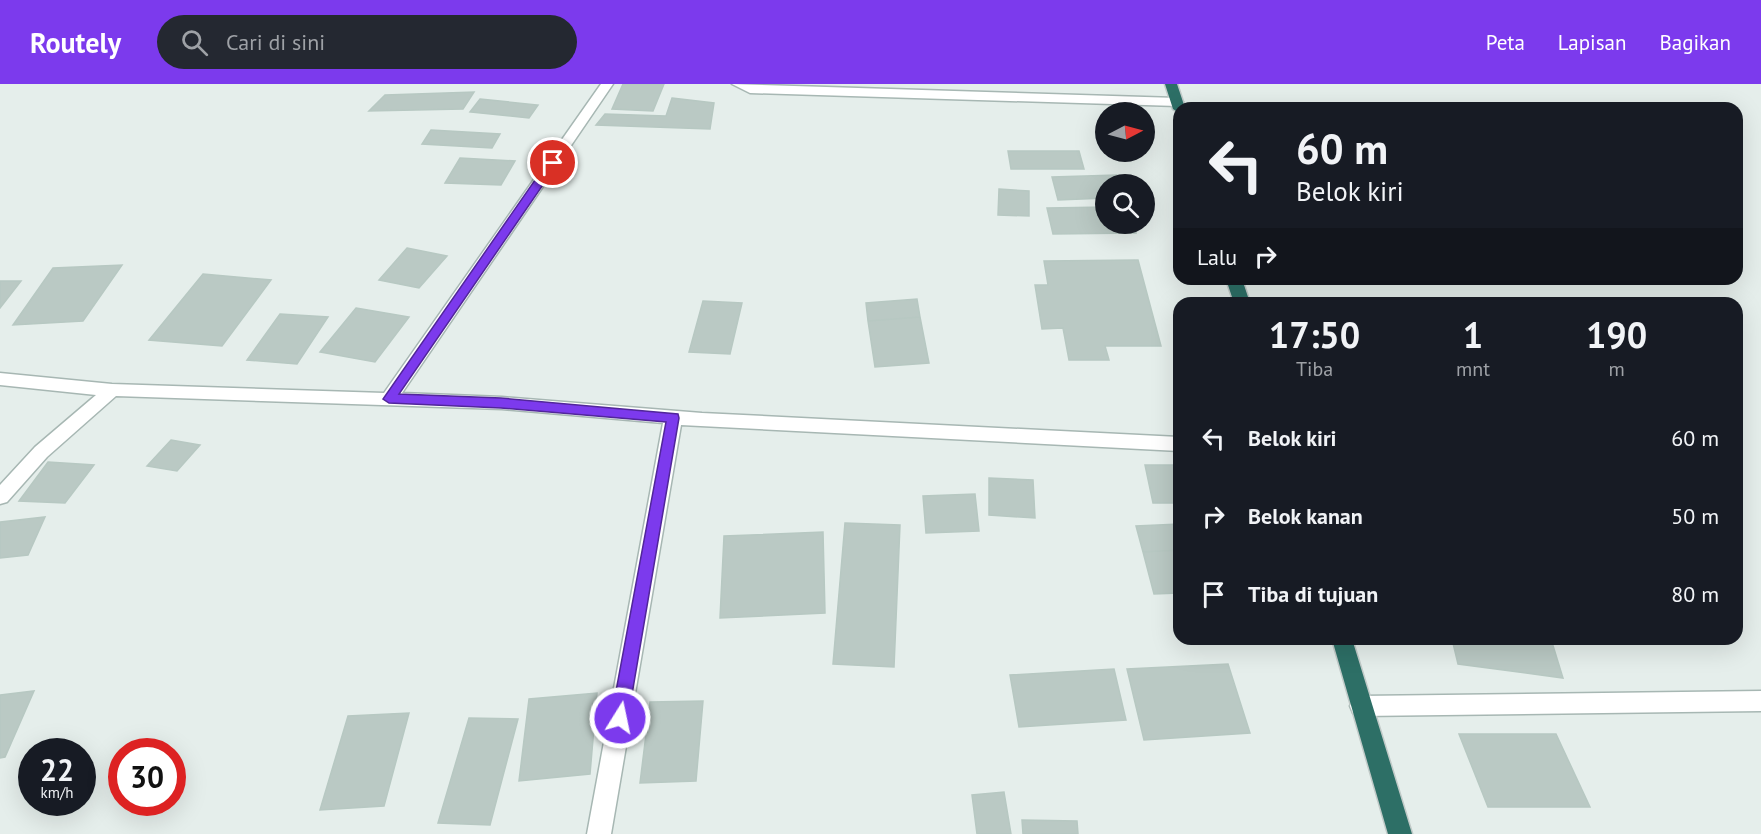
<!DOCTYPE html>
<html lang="id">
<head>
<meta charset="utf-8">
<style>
  :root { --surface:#171b24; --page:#242831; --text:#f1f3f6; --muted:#9ea1a6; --accent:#7c3aed }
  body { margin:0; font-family:"PT Sans",sans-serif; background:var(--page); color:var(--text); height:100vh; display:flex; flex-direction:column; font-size:22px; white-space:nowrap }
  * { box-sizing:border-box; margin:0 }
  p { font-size:20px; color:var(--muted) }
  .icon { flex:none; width:33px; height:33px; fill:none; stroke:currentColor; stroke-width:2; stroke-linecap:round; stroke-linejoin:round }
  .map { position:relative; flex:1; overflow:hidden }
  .side { position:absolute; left:1173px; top:213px; width:570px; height:348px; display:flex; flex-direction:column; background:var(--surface); border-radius:18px; box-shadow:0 6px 24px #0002 }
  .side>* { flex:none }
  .hud { position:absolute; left:1173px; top:18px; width:570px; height:183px; border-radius:18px; box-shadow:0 6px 24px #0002; background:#171b24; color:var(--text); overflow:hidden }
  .needle { width:39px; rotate:84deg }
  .fabs { position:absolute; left:1095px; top:18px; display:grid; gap:12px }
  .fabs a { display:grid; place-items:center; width:60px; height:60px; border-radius:50%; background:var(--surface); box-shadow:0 6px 24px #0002; font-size:30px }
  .speed { position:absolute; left:18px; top:654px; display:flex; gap:12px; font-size:30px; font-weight:700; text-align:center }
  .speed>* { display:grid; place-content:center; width:78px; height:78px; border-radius:50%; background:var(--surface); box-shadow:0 6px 24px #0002; line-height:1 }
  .speed small { font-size:15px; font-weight:400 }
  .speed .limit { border:9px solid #d22; background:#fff; color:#111 }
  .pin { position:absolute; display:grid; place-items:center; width:51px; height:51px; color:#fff; margin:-26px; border:3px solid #fff; border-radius:50%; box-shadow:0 2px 6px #0007 }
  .me { position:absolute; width:66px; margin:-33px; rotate:10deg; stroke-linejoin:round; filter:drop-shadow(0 0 4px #0008) }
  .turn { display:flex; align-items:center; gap:21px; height:126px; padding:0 24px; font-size:27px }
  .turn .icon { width:78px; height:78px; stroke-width:2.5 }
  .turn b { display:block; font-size:42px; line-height:51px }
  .then { display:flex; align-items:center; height:57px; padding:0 24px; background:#0003; gap:12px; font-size:22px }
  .eta { display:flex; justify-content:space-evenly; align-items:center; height:102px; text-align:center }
  .eta b { font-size:36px; font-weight:600; line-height:42px }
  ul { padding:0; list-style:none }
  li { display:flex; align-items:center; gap:18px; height:78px; padding:0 24px }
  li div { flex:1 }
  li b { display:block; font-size:22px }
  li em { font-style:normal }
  header { display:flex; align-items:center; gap:36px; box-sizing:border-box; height:84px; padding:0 30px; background:var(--accent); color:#fff }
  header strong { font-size:28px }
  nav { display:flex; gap:33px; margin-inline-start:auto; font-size:21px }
  .search { width:420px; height:54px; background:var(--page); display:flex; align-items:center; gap:15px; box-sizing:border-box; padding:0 21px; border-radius:33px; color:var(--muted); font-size:22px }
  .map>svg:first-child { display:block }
  .building { fill:#bac9c4; stroke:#b7c8c2; stroke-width:1.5 }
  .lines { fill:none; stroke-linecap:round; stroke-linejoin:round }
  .street-casing { stroke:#a7b7b3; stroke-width:3 }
  .highway-casing { stroke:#c1cac8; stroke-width:3 }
  .street { fill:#fff; fill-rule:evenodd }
  .highway { fill:#2d6f66; fill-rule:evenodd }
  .route { fill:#7c3aed; stroke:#51269a; stroke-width:1.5 }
</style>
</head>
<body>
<header>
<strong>Routely</strong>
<div class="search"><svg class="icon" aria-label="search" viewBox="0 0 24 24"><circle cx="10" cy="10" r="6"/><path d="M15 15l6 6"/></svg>Cari di sini</div>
<nav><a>Peta</a><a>Lapisan</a><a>Bagikan</a></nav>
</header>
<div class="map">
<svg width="1761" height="750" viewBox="0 0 1761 750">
  <rect width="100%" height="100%" fill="#e5eeeb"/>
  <path class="building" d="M623 0H664L653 27 612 25Z
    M474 8 463 25 369 27 385 11Z
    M672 14 714 19 710 45 596 41 605 30 666 32Z
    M480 15 538 21 529 34 470 28Z
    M431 46 500 50 492 64 422 60Z
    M1008 67H1079L1084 85H1011Z
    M460 74 515 77 501 101 445 99Z
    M1117 91 1121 100H1106V114L1058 116 1052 93Z
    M999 105 1029 107V132L998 131Z
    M1106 123V140H1133L1136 149 1053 150 1047 124Z
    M407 164 447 172 419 204 379 196Z
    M1138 176 1161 262H1105L1109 276H1069L1063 244 1042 245 1035 201H1048L1044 177Z
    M122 181 83 237 13 241 53 184Z
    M203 190 271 196 222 262 149 256Z
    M0 197H21L0 224Z
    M917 215 920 233 868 237 866 219Z
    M703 217 742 219 730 270 689 268Z
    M356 224 409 233 375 278 320 268Z
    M280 230 328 233 297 280 247 276Z
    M920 233 929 279 875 283 868 237Z
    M171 356 200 361 177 387 147 382Z
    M48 378 94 381 65 419 19 417Z
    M1145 381H1179V419H1153Z
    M989 394 1033 396 1035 434 989 431Z
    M975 410 979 447 926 449 923 412Z
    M45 433 28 471 0 474V438Z
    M845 439 900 441 894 583 833 580Z
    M1179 440V466L1143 468 1136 442Z
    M823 448 825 529 720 534 724 452Z
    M1179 466V509L1154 510 1143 468Z
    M1452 555H1551L1563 594 1458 580Z
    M1228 580 1250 649 1144 656 1127 585Z
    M1114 585 1126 636 1019 643 1010 591Z
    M34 607 5 673 0 674V611Z
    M597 609 590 690 519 697 529 615Z
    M703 617 696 697 640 699 650 618Z
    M409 629 384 722 320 726 348 632Z
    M469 634 518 635 490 741 438 739Z
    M1459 650H1556L1590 723H1488Z
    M1004 708 1011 750H977L972 711Z
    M1022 736 1077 737 1078 750H1023Z"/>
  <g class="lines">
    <g class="street-casing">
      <path id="street" d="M601 0H613L402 309 502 313 702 329 1179 353V367L681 341 611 750H587L663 339 502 325 116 312 47 373 7 418 0 420V401L35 363 96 311 0 301V289L112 300 384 309Z
        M732 0 1177 14 1183 18 1177 22 750 9Z
        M1761 607V627L1361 632 1353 629 1350 622 1353 615 1361 612Z"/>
    </g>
    <g class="highway-casing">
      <path id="highway" d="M1165 0H1177L1185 24H1179V29L1173 25Z
        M1226 195H1242L1250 219H1234Z
        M1332 555H1352L1412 750H1388Z"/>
    </g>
    <use href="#street" class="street"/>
    <use href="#highway" class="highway"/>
  </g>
  <path class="route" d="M549 76 558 79 399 310 501 314 678 330 679 334 628 634 625 640 620 642 614 640 611 634 666 338 501 324 389 319 383 315Z"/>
</svg>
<div class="fabs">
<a><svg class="needle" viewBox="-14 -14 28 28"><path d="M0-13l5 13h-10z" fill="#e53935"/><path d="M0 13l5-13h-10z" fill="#9ea1a6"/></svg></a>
<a><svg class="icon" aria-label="search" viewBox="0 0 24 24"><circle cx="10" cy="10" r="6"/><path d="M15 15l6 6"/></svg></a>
</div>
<div class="speed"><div>22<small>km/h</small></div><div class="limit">30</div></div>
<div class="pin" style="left:553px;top:79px;background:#d93025"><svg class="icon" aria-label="arrive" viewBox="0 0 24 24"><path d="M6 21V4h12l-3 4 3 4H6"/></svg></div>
<svg class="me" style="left:620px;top:634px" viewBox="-20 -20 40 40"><circle r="17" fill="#7c3aed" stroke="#fff" stroke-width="3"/><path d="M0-11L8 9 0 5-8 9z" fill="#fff"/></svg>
<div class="hud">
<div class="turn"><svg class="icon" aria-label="left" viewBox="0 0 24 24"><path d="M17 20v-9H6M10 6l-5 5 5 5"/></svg><div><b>60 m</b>Belok kiri</div></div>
<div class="then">Lalu<svg class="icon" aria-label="right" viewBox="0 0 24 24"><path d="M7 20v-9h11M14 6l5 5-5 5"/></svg></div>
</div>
<section class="side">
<div class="eta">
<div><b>17:50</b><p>Tiba</p></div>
<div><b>1</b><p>mnt</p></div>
<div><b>190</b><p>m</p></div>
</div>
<ul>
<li><svg class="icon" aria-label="left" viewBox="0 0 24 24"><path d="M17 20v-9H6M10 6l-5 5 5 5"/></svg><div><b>Belok kiri</b></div><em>60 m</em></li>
<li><svg class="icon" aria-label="right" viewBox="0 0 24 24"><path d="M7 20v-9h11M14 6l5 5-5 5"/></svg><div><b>Belok kanan</b></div><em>50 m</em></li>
<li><svg class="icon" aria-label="arrive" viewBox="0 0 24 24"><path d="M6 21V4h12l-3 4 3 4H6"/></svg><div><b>Tiba di tujuan</b></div><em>80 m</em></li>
</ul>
</section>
</div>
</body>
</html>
